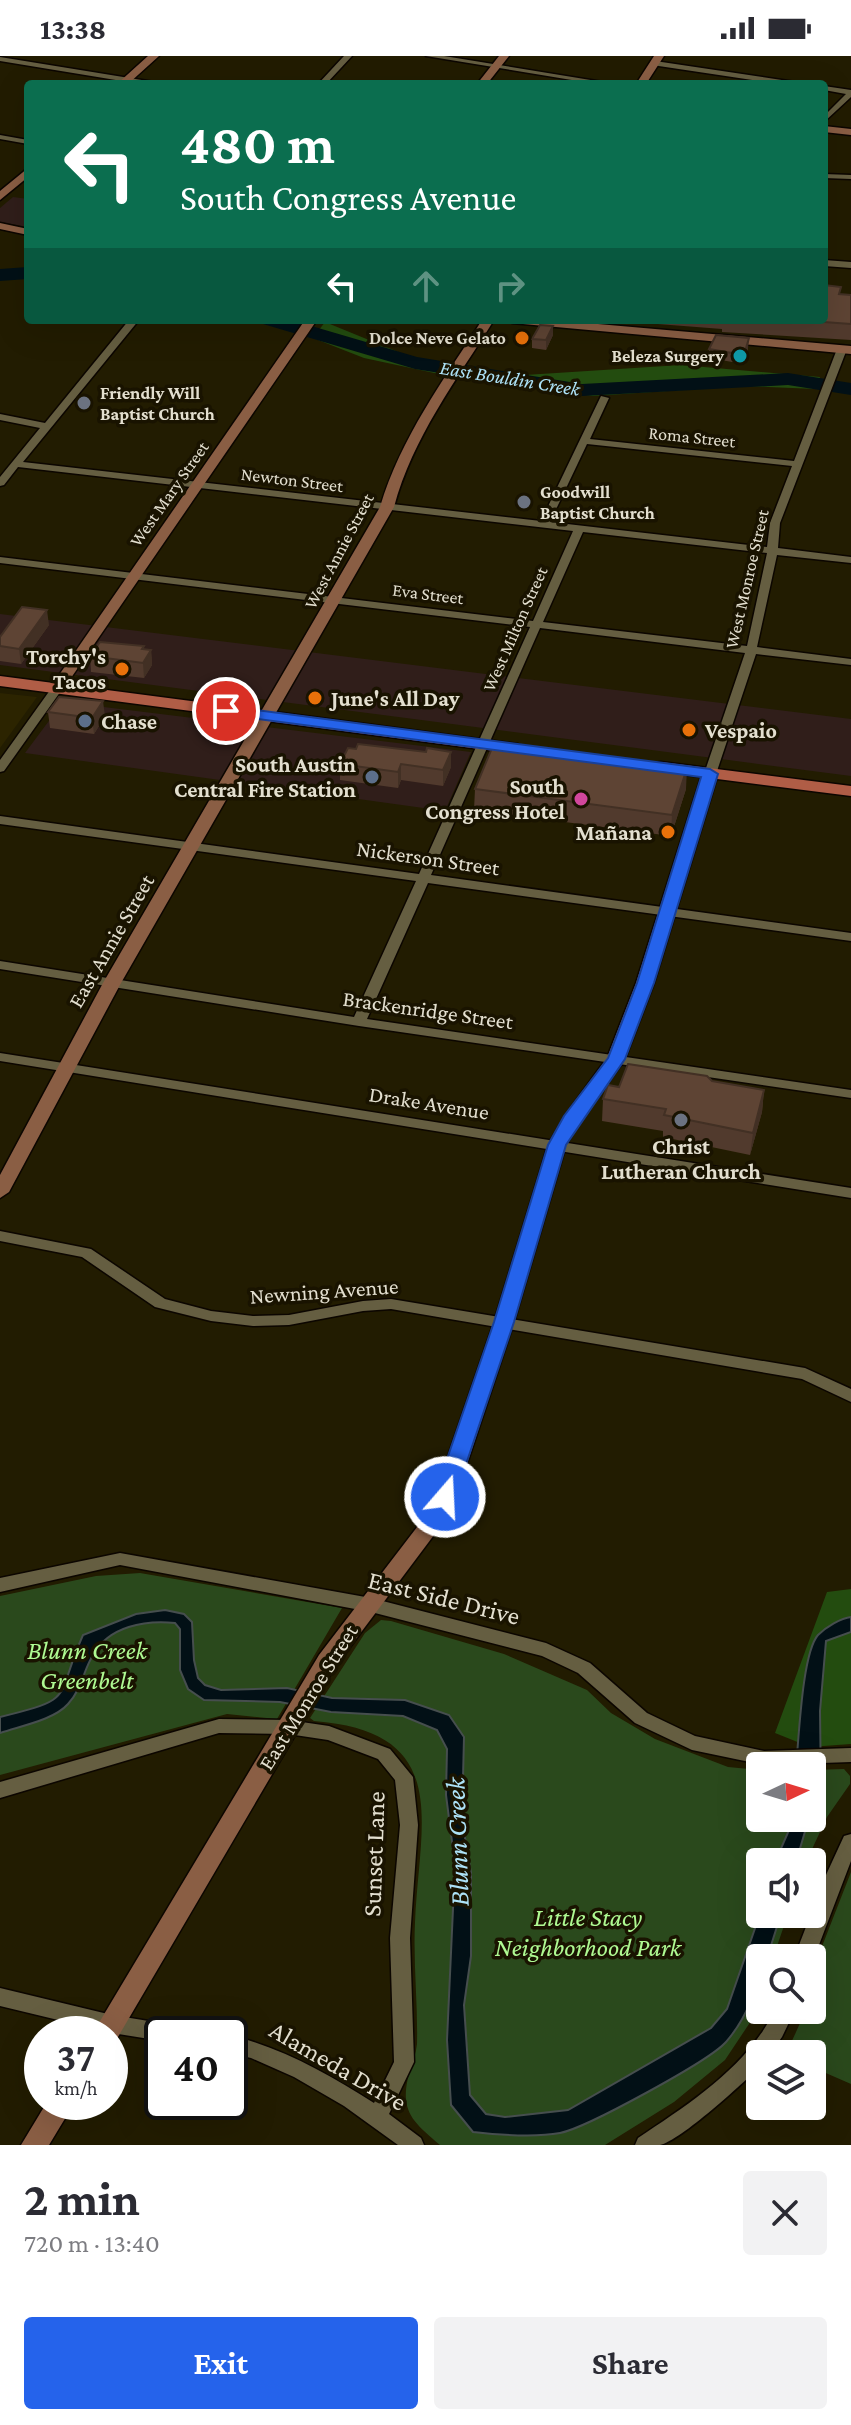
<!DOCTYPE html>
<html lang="en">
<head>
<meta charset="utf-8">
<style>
  :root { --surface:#fff; --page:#f2f2f3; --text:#2b2b33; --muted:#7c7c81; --accent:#2563eb }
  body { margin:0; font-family:"Crimson Pro",serif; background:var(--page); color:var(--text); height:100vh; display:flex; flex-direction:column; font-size:30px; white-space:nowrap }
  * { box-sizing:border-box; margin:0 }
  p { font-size:26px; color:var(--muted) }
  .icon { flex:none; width:44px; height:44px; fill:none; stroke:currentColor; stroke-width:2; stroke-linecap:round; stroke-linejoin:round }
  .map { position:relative; height:2089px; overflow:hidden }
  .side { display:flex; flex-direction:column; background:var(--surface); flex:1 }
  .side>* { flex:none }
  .guide { position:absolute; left:24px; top:24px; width:804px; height:244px; border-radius:8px; box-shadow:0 8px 32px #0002; background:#0b6e4f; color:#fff; overflow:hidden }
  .needle { width:52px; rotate:86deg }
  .fabs { position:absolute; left:746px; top:1696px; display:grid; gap:16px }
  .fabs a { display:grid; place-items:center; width:80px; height:80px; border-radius:8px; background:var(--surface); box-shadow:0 8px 32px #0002; font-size:40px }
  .speed { position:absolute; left:24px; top:1960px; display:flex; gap:16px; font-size:40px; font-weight:700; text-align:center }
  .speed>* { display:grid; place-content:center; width:104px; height:104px; border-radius:50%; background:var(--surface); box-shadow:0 8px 32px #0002; line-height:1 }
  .speed small { font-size:20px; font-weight:400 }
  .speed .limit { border:4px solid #111; border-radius:12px; background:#fff; color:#111 }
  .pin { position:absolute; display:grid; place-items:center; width:68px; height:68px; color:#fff; margin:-34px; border:4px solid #fff; border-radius:50%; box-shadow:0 2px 8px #0007 }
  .me { position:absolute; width:88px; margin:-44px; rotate:19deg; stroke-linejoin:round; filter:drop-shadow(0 0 6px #0008) }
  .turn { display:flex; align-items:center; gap:28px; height:168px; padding:0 24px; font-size:36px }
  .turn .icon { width:104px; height:104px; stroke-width:2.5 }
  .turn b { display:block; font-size:56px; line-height:68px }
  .lanes { display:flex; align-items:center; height:76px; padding:0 24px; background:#0003; justify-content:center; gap:40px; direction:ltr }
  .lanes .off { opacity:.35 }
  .round { display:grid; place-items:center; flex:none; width:84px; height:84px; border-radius:8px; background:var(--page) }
  .overview { display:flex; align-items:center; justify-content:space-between; height:136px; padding:0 24px }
  h1 { font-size:48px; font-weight:700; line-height:60px }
  .button { display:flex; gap:16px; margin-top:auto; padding:16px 24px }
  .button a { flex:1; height:92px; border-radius:8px; background:var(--accent); color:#fff; font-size:32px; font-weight:700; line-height:92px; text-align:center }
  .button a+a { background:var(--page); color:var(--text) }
  .status { display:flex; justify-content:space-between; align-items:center; height:56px; padding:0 40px; background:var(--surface); direction:ltr }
  .status svg { height:22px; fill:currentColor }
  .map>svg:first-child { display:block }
  .commercial { fill:#301e1a }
  .built { fill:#2c2400 }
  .green { fill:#2a491c }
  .forest { fill:#234c0f }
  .water { fill:#021016; stroke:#464e4e; stroke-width:2 }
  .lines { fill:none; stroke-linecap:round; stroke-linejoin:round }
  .river { fill:#021016; fill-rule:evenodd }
  .street-casing { stroke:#0c0600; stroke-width:3 }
  .secondary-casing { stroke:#0c0600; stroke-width:3 }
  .primary-casing { stroke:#0c0600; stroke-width:3 }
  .street { fill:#655e41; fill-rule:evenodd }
  .secondary { fill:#8a5e44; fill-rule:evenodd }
  .primary { fill:#b05d46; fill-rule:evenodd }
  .wall { fill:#513a2d }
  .shaded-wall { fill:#423024 }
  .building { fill:#5e4434; stroke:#423024; stroke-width:2 }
  .route { fill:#2563eb; stroke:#184099; stroke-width:2 }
  .food-dot { fill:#e8710a; stroke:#191300; stroke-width:3 }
  .culture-dot { fill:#0f9aa8; stroke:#191300; stroke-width:3 }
  .worship-dot { fill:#6b7280; stroke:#191300; stroke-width:3 }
  .service-dot { fill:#5c6f8a; stroke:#191300; stroke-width:3 }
  .hotel-dot { fill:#d1479c; stroke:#191300; stroke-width:3 }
  .labels { text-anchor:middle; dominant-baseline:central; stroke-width:7; stroke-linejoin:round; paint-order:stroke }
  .far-poi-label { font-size:18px; font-weight:bold; fill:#e3dfcf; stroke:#191300; text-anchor:end }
  .far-street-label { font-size:18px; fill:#e3dfcf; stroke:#191300 }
  .far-water-label { font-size:20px; font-style:italic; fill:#ade2f7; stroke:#191300 }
  .poi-label { font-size:22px; font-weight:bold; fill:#e3dfcf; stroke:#191300; text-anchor:end }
  .street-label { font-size:22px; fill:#e3dfcf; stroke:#191300 }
  .near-street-label { font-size:26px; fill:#e3dfcf; stroke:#191300 }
  .near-park-label { font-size:26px; font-style:italic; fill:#affa92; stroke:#191300 }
  .near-water-label { font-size:28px; font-style:italic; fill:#ade2f7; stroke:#191300 }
</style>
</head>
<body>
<div class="status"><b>13:38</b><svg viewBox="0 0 49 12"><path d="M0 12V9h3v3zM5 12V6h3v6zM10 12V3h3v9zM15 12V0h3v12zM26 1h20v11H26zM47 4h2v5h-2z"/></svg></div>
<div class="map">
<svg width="851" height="2089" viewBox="0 0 851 2089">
  <rect width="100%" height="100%" fill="#221c01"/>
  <path class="commercial" d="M13 141 28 143V171L0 166V152Z
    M0 558 851 663V720L0 609Z
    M63 646 471 696 445 755 25 697Z"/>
  <path class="built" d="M0 637 37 641 0 692Z"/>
  <path class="green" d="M140 1517 342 1552 277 1663 227 1658 0 1719V1540L96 1520Z
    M381 1564 391 1565 504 1598 587 1634 611 1657 655 1683 728 1711 760 1714V1762H812V1714L844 1713 850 1720V1728L827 1761 806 1806H760V1858H788L773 1902H760V1943L755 1959 725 2004 674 2046 605 2089H440C413 2066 399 2055 409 2018 412 2008 416 1998 417 1988 418 1948 413 1907 415 1866 419 1767 454 1676 314 1665L310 1662 365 1577Z
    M851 1816V2028L812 2011V1998H786L806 1954H812V1916Z"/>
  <path class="forest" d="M325 266 408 300 447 307 439 318 364 302 313 282Z
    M681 309 820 321 816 333 743 330 593 340 464 324 471 311 525 319Z
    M851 1533V1688L810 1691 775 1677 827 1536Z"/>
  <path class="water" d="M165 1554 184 1558 192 1566 194 1604 198 1622 205 1629 221 1634 287 1632 332 1642 405 1644 449 1659 464 1681 462 1764 471 1817V1900L464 1949 470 2039 486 2058 505 2061 568 2054 711 1972 727 1953 760 1858H781L767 1902H760C760 1931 745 1964 726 1986 709 2005 586 2072 560 2077 533 2082 500 2079 473 2076L451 2049 447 1984 455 1809 446 1739 447 1693 437 1674 403 1660 331 1656 280 1646 204 1644 188 1633 180 1614V1573L175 1567C145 1564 109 1570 93 1599 83 1615 82 1633 68 1648 54 1664 20 1670 0 1677V1661C78 1642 54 1644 83 1579L136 1558Z
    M851 1561V1576L826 1585 820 1655 821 1733 812 1755V1710H796C799 1683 802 1597 818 1579 826 1571 841 1562 851 1561Z
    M791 1762H809L796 1806H775L790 1772Z"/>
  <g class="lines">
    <path class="river" d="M28 211V223L0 225V213Z
      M260 264H291L417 301 582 328 788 317 851 327V339L788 329 582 340 415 313 263 268Z"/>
    <g class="street-casing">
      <path id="street" d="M344 0H352L326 28H318Z
        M426 0H444L615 28H596Z
        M0 1 154 26 158 28H140L0 5Z
        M655 5 795 26 799 28H780L652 9V5Z
        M824 30 851 34V41L824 66V60L846 38 824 34Z
        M0 79 28 84V88L0 83Z
        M824 118 851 119V123L824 122Z
        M824 204 851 206V212L824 210Z
        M129 264H139L23 406 541 465 601 340 609 342 590 383 794 405 837 293 845 291 847 293 780 467 778 492 851 501V507L777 499 757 591 851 603V609L756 598 716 718 710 722 704 718 745 597 540 572 431 819 851 877V885L428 827 367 963 851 1034V1042L359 970 0 913V905L354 961 416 825 0 768V760L419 818 530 571 0 507V501L533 565 573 475 18 411 4 429 0 430V421L40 372 0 364V358L45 367ZM587 388 792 410 770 467 767 491 550 466ZM583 476 767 497 747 590 543 566Z
        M57 629 63 632 4 715 0 716V704L53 630Z
        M0 997 851 1132V1142L0 1005Z
        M0 1175 91 1193 165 1243 211 1255 253 1260 289 1259 363 1245 391 1243 805 1312 851 1333V1346L802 1323 391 1253 363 1255 289 1269 253 1270 211 1265 155 1251 82 1201 0 1185Z
        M120 1497 371 1542 546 1587 590 1607 647 1657 695 1680 764 1695 851 1692V1706L764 1709 692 1694 635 1667 578 1617 542 1600 371 1556 120 1509 0 1536V1522Z
        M219 1663 288 1664 329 1670 390 1693 413 1721 418 1769 410 1882 414 2006 389 2058 421 2082 424 2089H398L344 2050 294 2021 251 2002 230 1997V1979C282 1992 329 2018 374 2047L394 2006 390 1882 400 1769 395 1724 378 1703 328 1684 288 1678 219 1677 0 1742V1726Z
        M851 1778V1805L814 1902 812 1906V1902H794L826 1819 844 1780Z
        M0 1932 112 1959 173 1969 180 1972 183 1978H162V1985L112 1977 0 1950Z
        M775 1954H795L782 1981 770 1998H760V2010C745 2026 680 2085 660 2089 653 2089 643 2089 635 2089L638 2082C689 2048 747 2011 775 1954Z"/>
    </g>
    <g class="secondary-casing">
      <path id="secondary" d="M148 0H159L128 28H117Z
        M499 0H509L487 28H477Z
        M654 0H664L646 28H636Z
        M824 70 851 73V79L824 76Z
        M28 112V121L0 144V135Z
        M0 167 28 173V179L0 173Z
        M305 264H317L62 635H52L50 632Z
        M482 264H494C456 325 413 381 394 451L121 927 9 1136 0 1142V1119L103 927 380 451C401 381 443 325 482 264Z
        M506 264H552L851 290V298L512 267Z
        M710 713 718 718 654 927 625 1003 579 1066 566 1089 514 1266 456 1441 443 1467 335 1611 115 1986 110 1988V1978H93L97 1970 319 1599 424 1462 434 1441 494 1266 548 1089 565 1060 607 1002 636 927 702 718Z
        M47 2046H75L49 2089H21Z"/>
    </g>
    <g class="primary-casing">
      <path id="primary" d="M0 620 518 688 526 693 518 698 0 630Z
        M661 706 851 730V740L655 715 653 711 655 707Z"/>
    </g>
    <use href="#street" class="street"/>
    <use href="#secondary" class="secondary"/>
    <use href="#primary" class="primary"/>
  </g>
  <path class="wall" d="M840 238 851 239V284L722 276V273L632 266V264H824Z
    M553 270V279L546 294 532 292V283Z
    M748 292 744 308 709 302V293Z
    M49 569 21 608 0 605V581Z
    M151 594 152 609 144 622 91 616 90 600Z
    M48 656 105 660 94 678 50 672Z
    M348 692 451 711 443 730 401 724 398 732 340 724V708Z
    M475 733H686L671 780 474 754Z
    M712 1025 764 1034 762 1056 750 1099 663 1081V1075L602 1065 603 1043 619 1031Z"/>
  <path class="shaded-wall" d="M553 270V279L546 294V284Z
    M749 282 748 292 744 308V299Z
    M47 554 49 569 21 608 19 593Z
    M144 590 145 603 151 594 152 609 144 622 142 593Z
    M103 645 105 660 94 678 92 662Z
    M451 696V711L443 730V714Z
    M401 708V724L398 732V716Z
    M687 712 686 733 671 780 672 759Z
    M764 1034 762 1056 750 1099 753 1077Z"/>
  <path class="building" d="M824 229 841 231 839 238 851 239V268L796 264H824Z
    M540 269 553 270 546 284 532 283Z
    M716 279 749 282 744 299 709 293Z
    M22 551 47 554 19 593 0 590V581Z
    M100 586 144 590 142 593 151 594 143 607 90 600Z
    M59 641 103 645 92 662 48 656Z
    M494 687 687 712 672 759 475 733Z
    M358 688 426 696 427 692 451 696 443 714 401 708 398 716 340 708 348 692 356 693Z
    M628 1008 707 1020 712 1025 764 1034 753 1077 664 1059 666 1053 603 1043 608 1029 619 1031Z"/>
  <path class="route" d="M226 650 710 713 718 718 654 927 625 1003 566 1089 514 1266 455 1441 452 1447H437L434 1441 494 1266 548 1089 564 1060 608 1002 637 927 701 721 220 658V651Z"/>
  <g class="food-dot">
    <circle cx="522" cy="282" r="8"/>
    <circle cx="122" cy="613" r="8"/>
    <circle cx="315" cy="642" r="8"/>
    <circle cx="689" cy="674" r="8"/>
    <circle cx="668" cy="776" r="8"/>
  </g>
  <circle class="culture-dot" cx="740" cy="300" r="8"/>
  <g class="worship-dot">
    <circle cx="84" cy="347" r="8"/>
    <circle cx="524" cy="446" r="8"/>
    <circle cx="681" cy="1064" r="8"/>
  </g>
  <g class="service-dot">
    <circle cx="85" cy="665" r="8"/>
    <circle cx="372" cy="721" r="8"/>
  </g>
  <circle class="hotel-dot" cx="581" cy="743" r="8"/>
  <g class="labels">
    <g class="far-poi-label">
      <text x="506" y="282">Dolce Neve Gelato</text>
      <text x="724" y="300">Beleza Surgery</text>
      <text x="100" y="337" text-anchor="start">Friendly Will<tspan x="100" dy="21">Baptist Church</tspan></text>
      <text x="540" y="436" text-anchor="start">Goodwill<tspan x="540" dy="21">Baptist Church</tspan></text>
    </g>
    <g class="far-street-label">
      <text transform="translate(692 381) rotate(6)">Roma Street</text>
      <text transform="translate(292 424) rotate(7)">Newton Street</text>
      <text transform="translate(169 438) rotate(-55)">West Mary Street</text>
      <text transform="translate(339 495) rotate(-62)">West Annie Street</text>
      <text transform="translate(747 523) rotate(-77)">West Monroe Street</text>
      <text transform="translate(428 538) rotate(7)">Eva Street</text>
      <text transform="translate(515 573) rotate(-66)">West Milton Street</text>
    </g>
    <g class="far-water-label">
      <text transform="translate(510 322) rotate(9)">East Bouldin Creek</text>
    </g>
    <g class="poi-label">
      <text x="106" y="600">Torchy's<tspan x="106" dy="25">Tacos</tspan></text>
      <text x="331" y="642" text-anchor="start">June's All Day</text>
      <text x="101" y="665" text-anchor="start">Chase</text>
      <text x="705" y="674" text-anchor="start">Vespaio</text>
      <text x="356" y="708">South Austin<tspan x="356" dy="25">Central Fire Station</tspan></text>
      <text x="565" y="730">South<tspan x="565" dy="25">Congress Hotel</tspan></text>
      <text x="652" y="776">Mañana</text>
      <text x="681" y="1090" text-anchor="middle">Christ<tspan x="681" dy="25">Lutheran Church</tspan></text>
    </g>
    <g class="street-label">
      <text transform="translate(428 802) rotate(8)">Nickerson Street</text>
      <text transform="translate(111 885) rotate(-60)">East Annie Street</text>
      <text transform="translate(428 954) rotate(8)">Brackenridge Street</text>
      <text transform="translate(429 1047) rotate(9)">Drake Avenue</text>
      <text transform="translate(324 1235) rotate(-4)">Newning Avenue</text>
      <text transform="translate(308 1641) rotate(-58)">East Monroe Street</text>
    </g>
    <g class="near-street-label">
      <text transform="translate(444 1542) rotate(14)">East Side Drive</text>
      <text transform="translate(374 1798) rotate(-88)">Sunset Lane</text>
      <text transform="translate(338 2010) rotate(30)">Alameda Drive</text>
    </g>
    <g class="near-park-label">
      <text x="87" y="1594">Blunn Creek<tspan x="87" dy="30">Greenbelt</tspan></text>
      <text x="588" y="1861">Little Stacy<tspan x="588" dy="30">Neighborhood Park</tspan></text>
    </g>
    <g class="near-water-label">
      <text transform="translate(457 1786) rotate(-92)">Blunn Creek</text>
    </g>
  </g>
</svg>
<div class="fabs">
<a><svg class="needle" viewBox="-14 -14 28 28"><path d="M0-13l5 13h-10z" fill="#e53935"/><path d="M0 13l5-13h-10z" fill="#7c7c81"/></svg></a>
<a><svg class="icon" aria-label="sound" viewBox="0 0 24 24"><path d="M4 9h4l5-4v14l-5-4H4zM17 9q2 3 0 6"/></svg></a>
<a><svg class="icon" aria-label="search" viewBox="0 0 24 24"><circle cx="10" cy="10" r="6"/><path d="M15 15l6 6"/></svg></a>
<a><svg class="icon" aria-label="layers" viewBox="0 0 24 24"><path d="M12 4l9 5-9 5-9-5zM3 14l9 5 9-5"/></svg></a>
</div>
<div class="speed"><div>37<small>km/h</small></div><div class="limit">40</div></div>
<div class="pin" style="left:226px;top:655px;background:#d93025"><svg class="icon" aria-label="arrive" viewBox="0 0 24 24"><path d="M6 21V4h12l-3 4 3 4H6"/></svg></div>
<svg class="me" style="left:445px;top:1441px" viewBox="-20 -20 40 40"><circle r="17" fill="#2563eb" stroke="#fff" stroke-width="3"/><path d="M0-11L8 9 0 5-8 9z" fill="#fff"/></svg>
<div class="guide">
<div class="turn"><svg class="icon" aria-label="left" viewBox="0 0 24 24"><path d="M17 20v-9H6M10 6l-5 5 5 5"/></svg><div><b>480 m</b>South Congress Avenue</div></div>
<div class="lanes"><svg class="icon" aria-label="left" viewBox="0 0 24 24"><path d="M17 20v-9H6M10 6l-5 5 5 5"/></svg><svg class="icon off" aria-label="ahead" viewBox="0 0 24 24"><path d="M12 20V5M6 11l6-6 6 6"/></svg><svg class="icon off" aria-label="right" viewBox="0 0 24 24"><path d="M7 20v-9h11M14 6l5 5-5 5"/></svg></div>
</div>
</div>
<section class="side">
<div class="overview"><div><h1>2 min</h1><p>720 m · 13:40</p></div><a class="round"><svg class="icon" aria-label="close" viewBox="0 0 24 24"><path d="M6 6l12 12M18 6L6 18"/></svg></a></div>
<div class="button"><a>Exit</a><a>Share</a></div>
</section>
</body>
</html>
